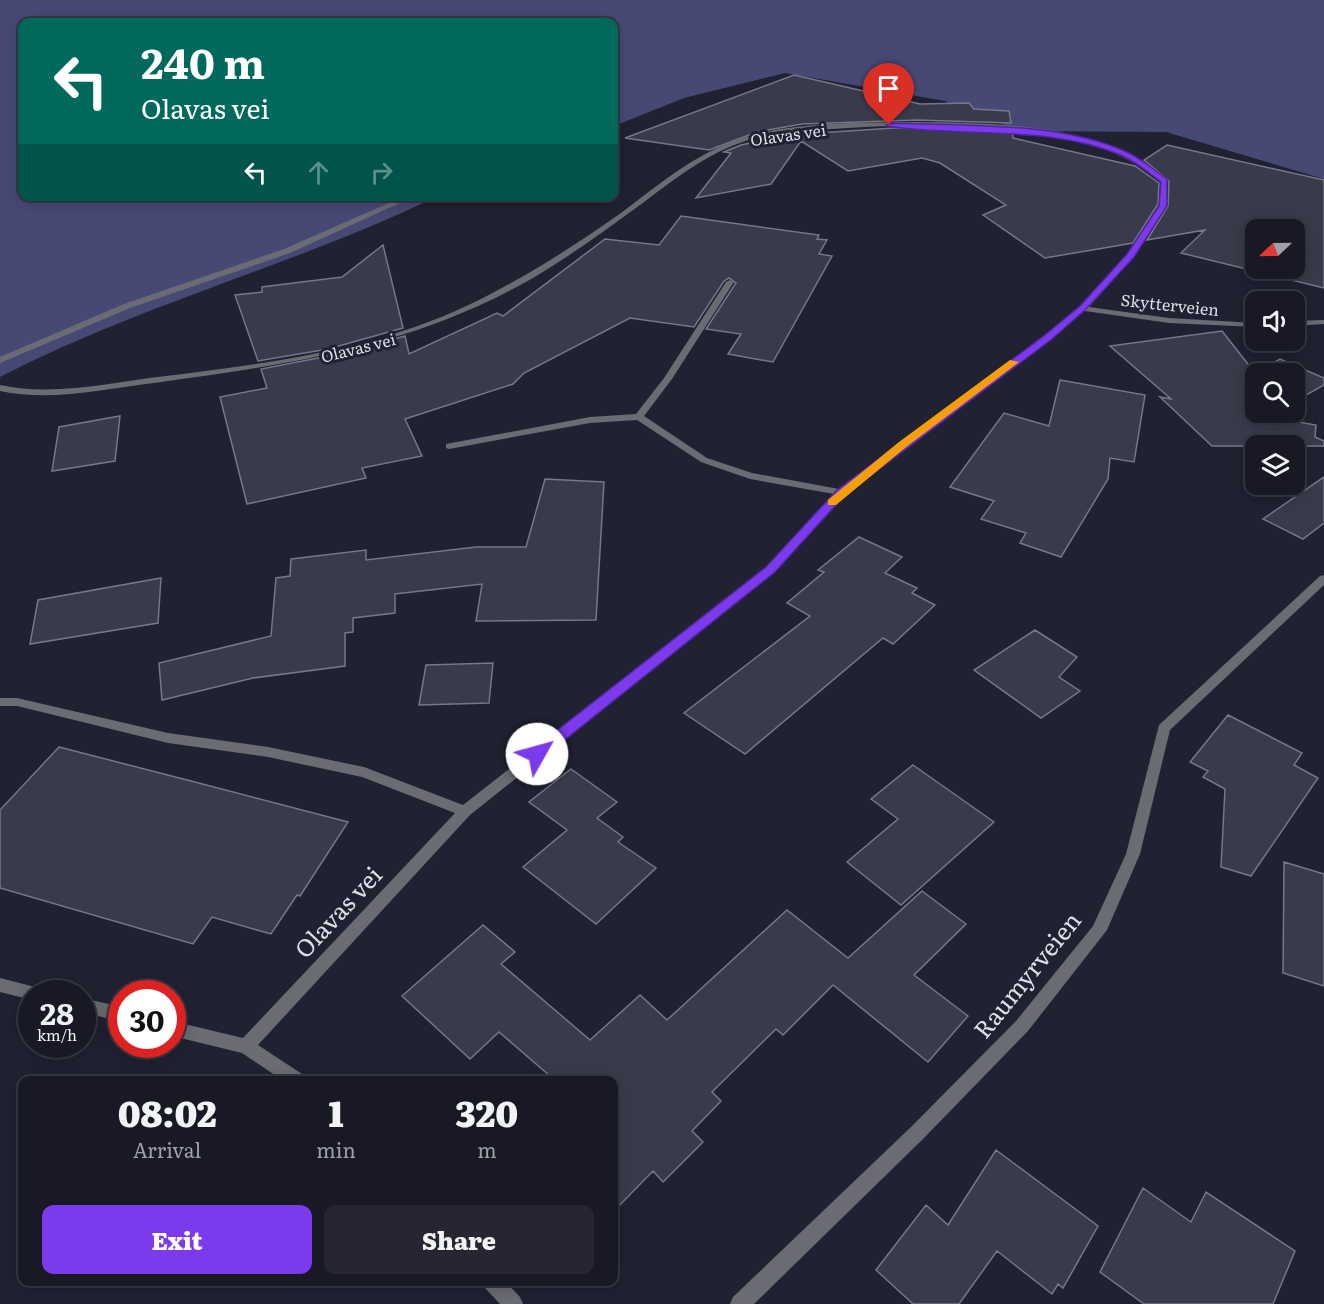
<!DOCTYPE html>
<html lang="en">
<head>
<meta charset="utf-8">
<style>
  :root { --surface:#181925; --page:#252632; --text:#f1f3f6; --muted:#9fa0a7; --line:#363842; --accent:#7c3aed }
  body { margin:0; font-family:Literata,serif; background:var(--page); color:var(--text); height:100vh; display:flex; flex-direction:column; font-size:22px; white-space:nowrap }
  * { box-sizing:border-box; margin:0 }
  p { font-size:20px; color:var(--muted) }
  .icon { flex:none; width:33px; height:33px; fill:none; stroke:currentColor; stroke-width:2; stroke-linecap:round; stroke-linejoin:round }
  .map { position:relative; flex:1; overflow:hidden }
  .sheet { position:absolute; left:18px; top:1076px; width:600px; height:210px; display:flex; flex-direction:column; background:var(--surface); border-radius:12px; box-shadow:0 3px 15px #0003,0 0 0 2px var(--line) }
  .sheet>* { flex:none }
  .top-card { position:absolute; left:18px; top:18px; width:600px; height:183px; border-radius:12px; box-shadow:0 3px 15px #0003,0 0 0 2px var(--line); background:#00695c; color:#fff; overflow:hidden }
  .needle { width:39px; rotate:248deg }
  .controls { position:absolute; left:1245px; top:219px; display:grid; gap:12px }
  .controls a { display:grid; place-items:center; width:60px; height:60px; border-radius:12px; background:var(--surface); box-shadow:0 3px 15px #0003,0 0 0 2px var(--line); font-size:30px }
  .speed { position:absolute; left:18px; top:980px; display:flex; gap:12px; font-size:30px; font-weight:700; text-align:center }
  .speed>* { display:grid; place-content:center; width:78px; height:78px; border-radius:50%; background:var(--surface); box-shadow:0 3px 15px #0003,0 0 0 2px var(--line); line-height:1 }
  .speed small { font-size:15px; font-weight:400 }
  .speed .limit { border:9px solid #d22; background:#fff; color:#111 }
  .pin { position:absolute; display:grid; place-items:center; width:51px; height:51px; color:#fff; margin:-62px -26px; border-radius:50% 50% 50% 0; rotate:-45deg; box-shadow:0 0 6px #0007 }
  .pin .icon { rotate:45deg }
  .me { position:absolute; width:66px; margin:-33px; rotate:52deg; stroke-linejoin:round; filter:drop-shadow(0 0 4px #0008) }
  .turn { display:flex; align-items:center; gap:21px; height:126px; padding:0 24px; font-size:27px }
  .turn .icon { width:78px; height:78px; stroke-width:2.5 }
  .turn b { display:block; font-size:42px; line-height:51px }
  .lanes { display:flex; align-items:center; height:57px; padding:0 24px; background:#0003; justify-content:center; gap:30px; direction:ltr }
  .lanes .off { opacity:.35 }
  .eta { display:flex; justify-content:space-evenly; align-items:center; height:102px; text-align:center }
  .eta b { font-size:36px; font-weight:800; line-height:42px }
  .action { display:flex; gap:12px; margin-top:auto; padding:12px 24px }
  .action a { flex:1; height:69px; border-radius:12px; background:var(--accent); color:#fff; font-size:24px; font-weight:800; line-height:69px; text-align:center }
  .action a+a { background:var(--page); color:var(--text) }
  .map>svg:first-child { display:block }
  .forest { fill:#474975 }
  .building { fill:#393b4b; stroke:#75778a; stroke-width:1.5; fill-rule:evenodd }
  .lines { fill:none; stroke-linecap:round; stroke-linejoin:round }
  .minor { fill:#6a6b73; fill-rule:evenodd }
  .route { fill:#7c3aed; stroke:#51269a; stroke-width:1.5 }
  .slow { fill:#f59e0b }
  .labels { text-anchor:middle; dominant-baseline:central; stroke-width:6; stroke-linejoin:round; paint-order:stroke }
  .far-street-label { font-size:16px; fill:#dddee9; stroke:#202131 }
  .near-street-label { font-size:24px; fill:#dddee9; stroke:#202131 }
</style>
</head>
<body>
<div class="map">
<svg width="1324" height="1304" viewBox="0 0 1324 1304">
  <rect width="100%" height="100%" fill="#202131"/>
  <path class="forest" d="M0 0H1324V179L1166 132 1027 131 977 117 945 101 785 73 684 98 614 126V22H22V196L436 197C294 265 140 305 0 377Z"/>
  <path class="building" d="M794 75 920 104 969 103 974 109 1009 111 1011 123 917 120 802 124 757 132 709 150 625 138Z
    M894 128H959L1012 131 1013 138 1135 166 1159 183 1158 204 1133 243 1045 258 983 215 1006 205 940 163 922 158 848 171 801 141 771 184 696 198 731 153 724 152 741 145 786 135Z
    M1167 145 1324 180V288L1181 253 1205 230 1147 240 1168 206 1169 181 1144 160ZM1256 230H1294V268H1256Z
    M681 216 819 235 817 239 827 240 819 254 832 256 773 362 728 354 741 334 706 329 736 283 729 278 724 281 694 327 630 318 524 373 513 384 405 419 422 456 362 468 366 478 247 504 220 397 267 388 261 369 349 352 405 336 409 354 497 313 503 316 605 239 659 245Z
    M383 245 403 328 328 349 258 361 235 295 262 292V287L342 277Z
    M1222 331 1255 373 1280 359 1324 378V385L1294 402V374H1256V412H1277L1270 417 1316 425 1315 437 1324 441V446H1212L1160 397 1171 399 1110 346Z
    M1060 380 1145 395 1134 462 1110 458 1108 479 1061 557 1020 543 1026 533 981 519 994 501 950 487 1004 413 1049 426Z
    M120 416 115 461 52 471 59 427Z
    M1324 477V523L1303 539 1263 519Z
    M545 479 604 482 596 620 476 621 482 584 395 594V613L353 618V632L345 633V666L253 678 162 700 159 663 271 636 276 578 290 576 291 559 366 550V560L476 547H526Z
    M859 537 902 557 885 573 917 588 912 593 935 605 893 644 883 638 745 754 684 713 810 616 787 603 824 572 818 570Z
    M161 578 158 623 30 644 38 600Z
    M1035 630 1077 657 1059 677 1080 691 1041 718 974 670Z
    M493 663 489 703 419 705 426 665Z
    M1228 715 1302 753 1294 765 1318 778 1251 876 1221 867 1225 789 1203 777 1208 771 1190 762Z
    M59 747 191 781 348 822 300 896 297 895 271 934 212 917 193 944 0 888V810Z
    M913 765 994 822 901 905 847 862 898 819 871 799Z
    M571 769 617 802 597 818 623 837 618 842 656 868 596 924 523 867 567 830 529 802Z
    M1284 862 1324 874V986L1283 973Z
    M922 891 966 924 914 975 968 1016 928 1062 833 985 783 1035 776 1029 712 1092 721 1101 692 1131 703 1142 663 1182 653 1171 614 1211V1080H546L550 1076 499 1032 470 1059 402 996 483 925 515 952 501 964 590 1040 640 995 667 1020 787 910 848 958Z
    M996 1150 1098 1226 1063 1288 1058 1284 1052 1294 997 1251 959 1304H913L876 1270 926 1205 948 1225Z
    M1143 1188 1191 1222 1206 1192 1295 1251 1273 1304H1144L1100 1272Z"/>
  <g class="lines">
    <path class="minor" d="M917 122C994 123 1109 123 1167 181L1166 205 1134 257 1089 307 1169 318 1256 323V327L1169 323 1085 311 1051 339 845 494 774 572 470 815 258 1045 302 1074 304 1080H282L242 1053 172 1036V1021L243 1038 455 813 362 777 268 757 168 743 17 706H0V698H17L168 733 268 747 364 767 463 805 766 568 834 494 750 479 701 462 637 420 590 423 449 449 446 448V444L590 417 636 414 664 378 726 282 730 280 734 282 672 379 644 416 707 458 752 473 839 489 1045 335 1080 306 1128 254 1160 205 1161 182C1138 163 1113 150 1084 142 1007 120 911 124 832 129 801 131 769 132 740 143 703 156 671 182 640 205 606 230 570 256 533 278 411 348 290 364 154 383 103 389 51 402 0 391V385C55 397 111 382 166 376 274 363 385 348 483 298 532 273 577 244 621 213 657 186 693 155 737 140 789 121 861 123 917 122Z
      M405 196H415L290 253 130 308 0 363V357L124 304 284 249Z
      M1324 320V324L1294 326V321Z
      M1324 575V585L1170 730 1140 854 1107 930 1028 1031 923 1139 754 1304H730L733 1297 911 1127 1016 1021 1093 926 1126 854 1159 725 1320 576Z
      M0 978 39 988 41 993H32V1000L0 992Z
      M82 998 122 1007V1022L82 1012Z
      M482 1281H505L520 1297 523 1304H500L485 1288Z"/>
  </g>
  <path class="route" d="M889 123C962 126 1062 121 1129 153 1143 160 1155 171 1167 179V206L1134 257 1086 309 1052 339 845 495 775 572 542 758H532L530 754 532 750 766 567 837 490 1045 335 1080 306 1127 254 1159 206 1161 182C1149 173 1136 162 1123 156 1047 124 966 138 886 126Z"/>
  <path class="slow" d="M1010 360 1019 362 906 447 836 505H828V500L899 442Z"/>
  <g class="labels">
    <g class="far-street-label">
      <text transform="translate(788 134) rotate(-8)">Olavas vei</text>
      <text transform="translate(1170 304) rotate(6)">Skytterveien</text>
      <text transform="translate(358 347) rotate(-14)">Olavas vei</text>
    </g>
    <g class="near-street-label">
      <text transform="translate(337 911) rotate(-47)">Olavas vei</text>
      <text transform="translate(1026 974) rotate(-51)">Raumyrveien</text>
    </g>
  </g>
</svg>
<div class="controls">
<a><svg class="needle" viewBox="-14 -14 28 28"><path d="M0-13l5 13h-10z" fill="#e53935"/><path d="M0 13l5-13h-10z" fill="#9fa0a7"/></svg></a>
<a><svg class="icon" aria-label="sound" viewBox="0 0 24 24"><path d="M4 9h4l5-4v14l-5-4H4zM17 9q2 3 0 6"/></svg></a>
<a><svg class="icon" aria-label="search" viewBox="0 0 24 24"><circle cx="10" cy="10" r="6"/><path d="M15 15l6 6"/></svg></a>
<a><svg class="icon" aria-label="layers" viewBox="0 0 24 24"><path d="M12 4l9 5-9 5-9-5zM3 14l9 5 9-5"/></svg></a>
</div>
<div class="speed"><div>28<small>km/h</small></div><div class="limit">30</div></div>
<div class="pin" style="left:889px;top:125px;background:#d93025"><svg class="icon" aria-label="arrive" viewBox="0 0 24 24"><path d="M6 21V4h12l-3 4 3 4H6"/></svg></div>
<svg class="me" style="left:537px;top:754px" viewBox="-20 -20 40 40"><circle r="19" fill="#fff"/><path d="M0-13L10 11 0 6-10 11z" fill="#7c3aed"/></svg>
<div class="top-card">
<div class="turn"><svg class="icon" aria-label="left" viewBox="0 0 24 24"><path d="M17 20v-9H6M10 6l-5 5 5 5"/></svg><div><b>240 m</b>Olavas vei</div></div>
<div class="lanes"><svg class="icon" aria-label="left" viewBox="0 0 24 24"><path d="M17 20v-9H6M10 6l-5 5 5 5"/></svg><svg class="icon off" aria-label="ahead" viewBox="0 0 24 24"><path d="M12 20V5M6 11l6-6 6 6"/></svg><svg class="icon off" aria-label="right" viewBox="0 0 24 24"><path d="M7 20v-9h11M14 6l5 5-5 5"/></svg></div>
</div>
<section class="sheet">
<div class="eta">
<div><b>08:02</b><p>Arrival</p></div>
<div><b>1</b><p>min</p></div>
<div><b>320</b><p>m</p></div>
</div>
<div class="action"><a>Exit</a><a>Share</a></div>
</section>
</div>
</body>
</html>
